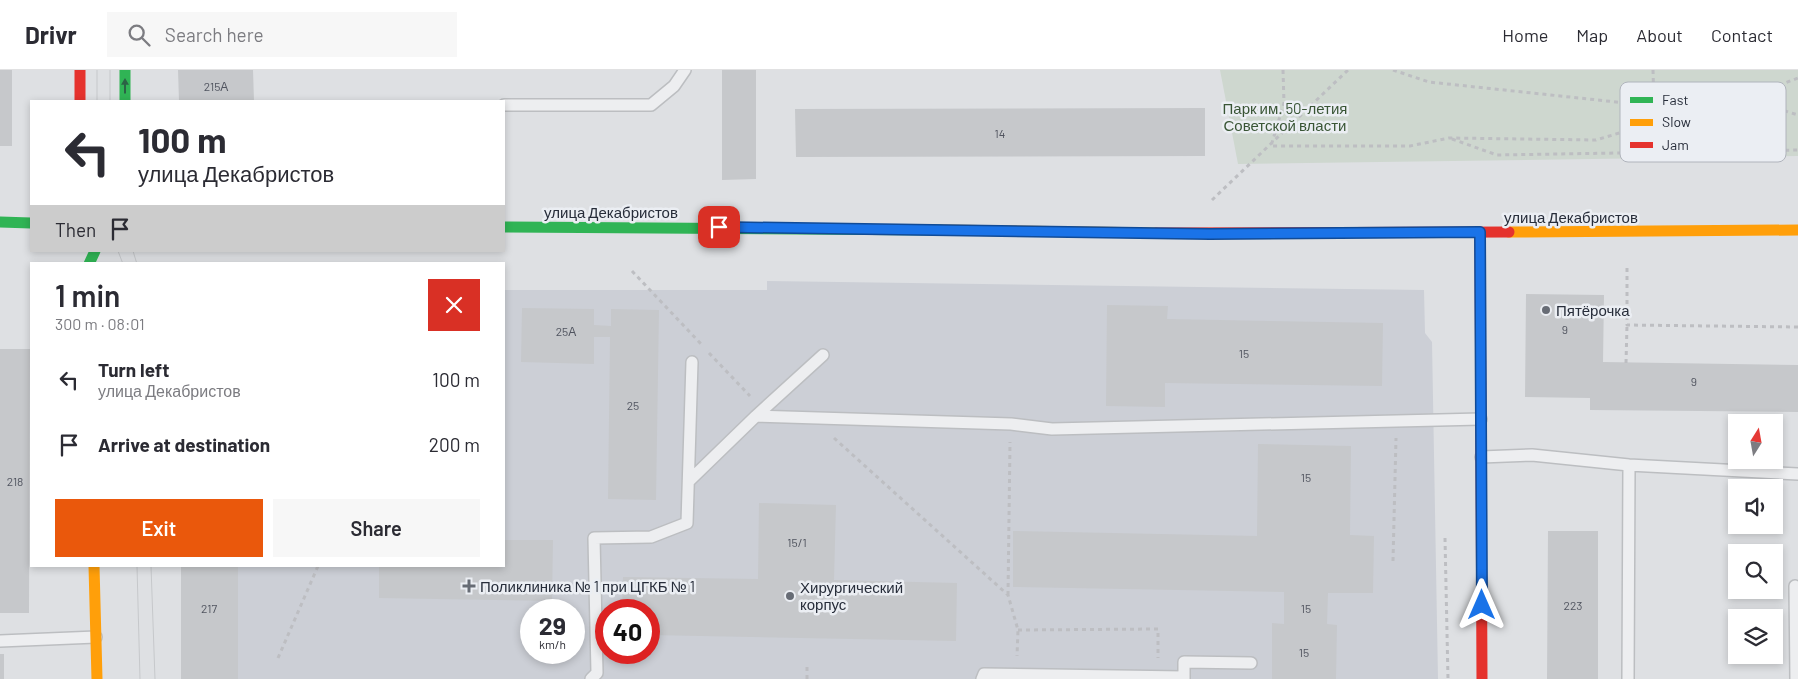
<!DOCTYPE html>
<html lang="en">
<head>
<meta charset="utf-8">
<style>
  :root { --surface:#fff; --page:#f7f7f7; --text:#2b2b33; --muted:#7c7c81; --line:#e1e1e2; --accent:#ea580c }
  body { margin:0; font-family:Barlow,sans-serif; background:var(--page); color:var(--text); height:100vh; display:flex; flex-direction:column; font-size:19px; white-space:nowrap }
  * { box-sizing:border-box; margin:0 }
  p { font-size:16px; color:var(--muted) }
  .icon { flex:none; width:28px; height:28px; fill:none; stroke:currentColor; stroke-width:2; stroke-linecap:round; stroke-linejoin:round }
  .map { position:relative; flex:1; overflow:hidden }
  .details { position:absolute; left:30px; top:192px; width:475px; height:305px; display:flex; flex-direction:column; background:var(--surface); border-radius:0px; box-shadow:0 2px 8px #0003 }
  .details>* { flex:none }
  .banner { position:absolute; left:30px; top:30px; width:475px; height:152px; border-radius:0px; box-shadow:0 2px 8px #0003; background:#fff; color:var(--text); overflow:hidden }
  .needle { width:32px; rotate:11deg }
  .fabs { position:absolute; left:1728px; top:344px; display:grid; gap:10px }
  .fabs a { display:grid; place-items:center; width:55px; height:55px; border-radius:0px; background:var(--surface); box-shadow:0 2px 8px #0003; font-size:25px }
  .speed { position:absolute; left:520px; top:529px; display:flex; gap:10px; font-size:25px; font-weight:700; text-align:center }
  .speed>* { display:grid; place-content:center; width:65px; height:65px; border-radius:50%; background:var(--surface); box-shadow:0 2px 8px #0003; line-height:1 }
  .speed small { font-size:12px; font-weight:400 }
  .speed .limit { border:8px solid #d22; background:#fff; color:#111 }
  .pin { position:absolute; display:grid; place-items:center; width:42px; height:42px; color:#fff; margin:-21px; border-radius:10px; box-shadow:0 2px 8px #0006 }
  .me { position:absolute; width:55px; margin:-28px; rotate:0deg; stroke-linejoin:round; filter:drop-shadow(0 0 4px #0008) }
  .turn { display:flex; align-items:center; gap:18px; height:105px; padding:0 25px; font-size:22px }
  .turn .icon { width:65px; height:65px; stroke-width:2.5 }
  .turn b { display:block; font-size:35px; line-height:42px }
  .then { display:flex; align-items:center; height:48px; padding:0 25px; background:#0003; gap:10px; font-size:19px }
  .round { display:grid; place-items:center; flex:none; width:52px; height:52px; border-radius:0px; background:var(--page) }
  .headline { display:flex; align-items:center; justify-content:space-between; height:85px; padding:0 25px }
  h1 { font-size:30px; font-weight:600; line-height:38px }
  .button { display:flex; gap:10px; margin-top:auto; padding:10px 25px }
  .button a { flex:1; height:58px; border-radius:0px; background:var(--accent); color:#fff; font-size:20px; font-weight:600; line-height:58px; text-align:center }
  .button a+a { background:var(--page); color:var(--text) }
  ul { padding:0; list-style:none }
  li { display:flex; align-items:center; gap:15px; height:65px; padding:0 25px }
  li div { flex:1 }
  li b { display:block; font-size:19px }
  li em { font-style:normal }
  header { display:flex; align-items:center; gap:30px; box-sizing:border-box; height:70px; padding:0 25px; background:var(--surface); border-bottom:1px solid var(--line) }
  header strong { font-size:24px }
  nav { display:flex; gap:28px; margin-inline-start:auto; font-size:18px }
  .search { width:350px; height:45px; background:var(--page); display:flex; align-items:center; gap:12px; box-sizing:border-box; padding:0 18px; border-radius:0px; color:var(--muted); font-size:19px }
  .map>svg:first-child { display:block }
  .built { fill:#cccfd6; fill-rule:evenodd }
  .green { fill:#ced7cf }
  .building { fill:#c6c8cb }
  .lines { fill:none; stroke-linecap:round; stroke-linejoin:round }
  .lane-casing { stroke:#bcbec1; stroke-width:14 }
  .path { stroke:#bdbec2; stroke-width:3; stroke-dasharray:4 4; stroke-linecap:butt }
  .lane { stroke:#edeef0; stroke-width:11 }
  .fast { stroke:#30b455; stroke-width:11 }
  .slow { stroke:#ff9f0a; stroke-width:11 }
  .jam { stroke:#e5322d; stroke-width:11 }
  .tram { stroke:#c6c8cb; stroke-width:1 }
  .oneway { fill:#2b6345 }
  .route-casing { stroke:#114b97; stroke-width:12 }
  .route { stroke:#1a73e8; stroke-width:9 }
  .poi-dot { fill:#676c75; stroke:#ebeef3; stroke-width:2 }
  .labels { text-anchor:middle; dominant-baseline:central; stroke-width:5; stroke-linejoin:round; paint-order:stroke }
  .number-label { font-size:12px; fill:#50545f }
  .park-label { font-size:15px; fill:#395535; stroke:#ebeef3 }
  .street-label { font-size:15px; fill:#272d3a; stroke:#ebeef3 }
  .poi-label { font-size:15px; fill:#272d3a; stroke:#ebeef3; text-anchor:start }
  .key { fill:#ebeef3; stroke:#b0b4bc; stroke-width:1 }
  .key-label { font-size:14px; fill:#272d3a }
</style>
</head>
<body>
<header>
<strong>Drivr</strong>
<div class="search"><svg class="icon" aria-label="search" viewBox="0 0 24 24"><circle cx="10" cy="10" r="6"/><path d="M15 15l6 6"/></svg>Search here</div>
<nav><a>Home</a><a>Map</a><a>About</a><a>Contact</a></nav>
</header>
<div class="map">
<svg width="1798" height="609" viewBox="0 0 1798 609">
  <rect width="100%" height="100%" fill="#dee0e3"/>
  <path class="built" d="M767 211 1424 220 1425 263 1432 272 1438 609H209L210 496H504V220H767ZM531 540H574V582H531ZM606 540H649V582H606Z"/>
  <path class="green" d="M1220 0H1798V86L1238 94Z"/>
  <path class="building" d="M0 0H12V76H0Z
    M178 0H253L254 31H179Z
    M722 0H756V109L722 110Z
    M1205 38V86L796 87 795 39Z
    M1526 224 1604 225 1603 292 1798 295V342L1590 340V328L1525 327Z
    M1107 235 1168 236 1167 249 1383 253 1382 316 1165 313V337L1106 336Z
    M522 238 594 239V255L611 256V239L659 240 656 430 608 429 610 267H594V294L521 292Z
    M0 279H30L29 543H0Z
    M1258 374 1351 376 1350 465 1374 466 1373 523H1328L1327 554 1337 555 1336 609H1272V553L1284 554V522L1013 517V461L1257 466Z
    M759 433 836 435 834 510 957 513 956 571 649 565V540H622L623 507 758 509Z
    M1548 461H1598V609H1547Z
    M504 470H553L552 531 379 528V496H504Z
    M181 496H238V609H181Z
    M0 584H4V609H0Z"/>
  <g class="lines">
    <g class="lane-casing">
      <path id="lane" d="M504 35H651L674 16 685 0
        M756 346 823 285
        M1481 387 1532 385 1629 395 1798 404
        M689 411 756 346 1011 354 1052 359 1481 349
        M1795 516 1796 609
        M0 571 96 567
        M1184 607V592L1251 593
        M591 609 597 603 594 468 651 467 687 453 692 292
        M982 609 984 604 1184 607V609
        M1628 609 1629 395"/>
    </g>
    <path class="path" d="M1283 0 1284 33 1271 76H1410L1449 68 1596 70 1656 52 1675 34
      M1393 0 1429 12 1654 36 1746 28 1798 8
      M1653 0 1654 36
      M1746 29 1798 45
      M1452 69 1497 85 1798 80
      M1212 130 1348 0
      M1627 198V255L1798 257
      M632 201 702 275
      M709 283 750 326
      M1626 293 1627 255
      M834 368 1008 525 1018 560 1017 586
      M1445 468 1448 609
      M1393 491 1396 368
      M1008 525 1010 372
      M1018 560 1158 559V588
      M278 588 318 496
      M807 609V595"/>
    <use href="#lane" class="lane"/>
    <path class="fast" d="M125 0V31
      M0 152 31 153
      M504 157 941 160
      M89 194 95 181"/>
    <path class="slow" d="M941 160 1156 163
      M1509 162 1798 160
      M94 496 97 609"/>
    <path class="jam" d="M80 0V31
      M1480 162 1482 609
      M1156 163 1509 162"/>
    <path class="tram" d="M97 0V31
      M110 0V31
      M118 181 123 194
      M133 181 137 194
      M137 496 140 609
      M151 496 155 609"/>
  </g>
  <defs><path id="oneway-solid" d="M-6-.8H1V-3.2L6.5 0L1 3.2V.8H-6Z" transform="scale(1.25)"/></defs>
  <use class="oneway" href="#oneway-solid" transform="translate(125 16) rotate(-90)"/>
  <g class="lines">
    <g class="route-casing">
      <path id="route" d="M719 157 1210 164 1480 162 1482 535"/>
    </g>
    <use href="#route" class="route"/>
  </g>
  <g class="poi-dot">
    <circle cx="1546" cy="240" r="5"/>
    <path d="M466.5 508.5h5v5h5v5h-5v5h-5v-5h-5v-5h5z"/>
    <circle cx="790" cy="526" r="5"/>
  </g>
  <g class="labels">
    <g class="number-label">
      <text x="216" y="16">215А</text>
      <text x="1000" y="63">14</text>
      <text x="1565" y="259">9</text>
      <text x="566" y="261">25А</text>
      <text x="1244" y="283">15</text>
      <text x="1694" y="311">9</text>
      <text x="633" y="335">25</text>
      <text x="1306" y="407">15</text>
      <text x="15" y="411">218</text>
      <text x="797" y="472">15/1</text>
      <text x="1573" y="535">223</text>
      <text x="209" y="538">217</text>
      <text x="1306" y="538">15</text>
      <text x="1304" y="582">15</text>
    </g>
    <g class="park-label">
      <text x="1285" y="38">Парк им. 50-летия<tspan x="1285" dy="17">Советской власти</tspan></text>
    </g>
    <g class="street-label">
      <text x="611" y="142">улица Декабристов</text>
      <text x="1571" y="147">улица Декабристов</text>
    </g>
    <g class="poi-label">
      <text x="1556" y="240">Пятёрочка</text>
      <text x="480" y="516">Поликлиника № 1 при ЦГКБ № 1</text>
      <text x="800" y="517">Хирургический<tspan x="800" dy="17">корпус</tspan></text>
    </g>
  </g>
  <rect x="1620" y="12" width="166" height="80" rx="8" class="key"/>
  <rect x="1630" y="27" width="23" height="6" fill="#30b455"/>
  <rect x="1630" y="49" width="23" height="7" fill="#ff9f0a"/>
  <rect x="1630" y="72" width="23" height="6" fill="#e5322d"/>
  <g class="key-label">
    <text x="1662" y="35">Fast</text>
    <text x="1662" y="57">Slow</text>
    <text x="1662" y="80">Jam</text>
  </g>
</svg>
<div class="fabs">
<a><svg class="needle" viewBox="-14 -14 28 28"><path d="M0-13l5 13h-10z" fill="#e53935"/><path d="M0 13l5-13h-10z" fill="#7c7c81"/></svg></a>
<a><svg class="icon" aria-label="sound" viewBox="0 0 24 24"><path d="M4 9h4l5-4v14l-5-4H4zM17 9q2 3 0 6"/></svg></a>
<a><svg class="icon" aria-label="search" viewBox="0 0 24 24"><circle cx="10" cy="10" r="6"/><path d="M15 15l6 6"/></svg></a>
<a><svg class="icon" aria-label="layers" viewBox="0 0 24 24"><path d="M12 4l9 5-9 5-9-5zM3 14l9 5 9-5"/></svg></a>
</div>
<div class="speed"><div>29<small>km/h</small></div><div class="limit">40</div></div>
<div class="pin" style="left:719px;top:157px;background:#d93025"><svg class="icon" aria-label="arrive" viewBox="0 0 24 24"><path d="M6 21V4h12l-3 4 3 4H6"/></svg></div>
<svg class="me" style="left:1482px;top:535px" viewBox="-20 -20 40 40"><path d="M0-17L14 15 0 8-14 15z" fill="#1a73e8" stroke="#fff" stroke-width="4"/></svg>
<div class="banner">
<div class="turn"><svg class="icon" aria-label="left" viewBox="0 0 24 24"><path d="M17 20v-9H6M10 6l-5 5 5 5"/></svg><div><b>100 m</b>улица Декабристов</div></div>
<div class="then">Then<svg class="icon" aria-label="arrive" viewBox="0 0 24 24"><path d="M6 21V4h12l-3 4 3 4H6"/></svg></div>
</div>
<section class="details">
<div class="headline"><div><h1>1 min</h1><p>300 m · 08:01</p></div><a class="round" style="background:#d93025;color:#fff"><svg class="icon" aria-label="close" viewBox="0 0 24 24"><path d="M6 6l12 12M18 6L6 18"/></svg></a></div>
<ul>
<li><svg class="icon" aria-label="left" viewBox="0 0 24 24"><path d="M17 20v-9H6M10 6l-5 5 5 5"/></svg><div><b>Turn left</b><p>улица Декабристов</p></div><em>100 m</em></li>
<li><svg class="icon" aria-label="arrive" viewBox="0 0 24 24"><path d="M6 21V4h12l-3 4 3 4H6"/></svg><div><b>Arrive at destination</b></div><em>200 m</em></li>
</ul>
<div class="button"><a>Exit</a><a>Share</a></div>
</section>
</div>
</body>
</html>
